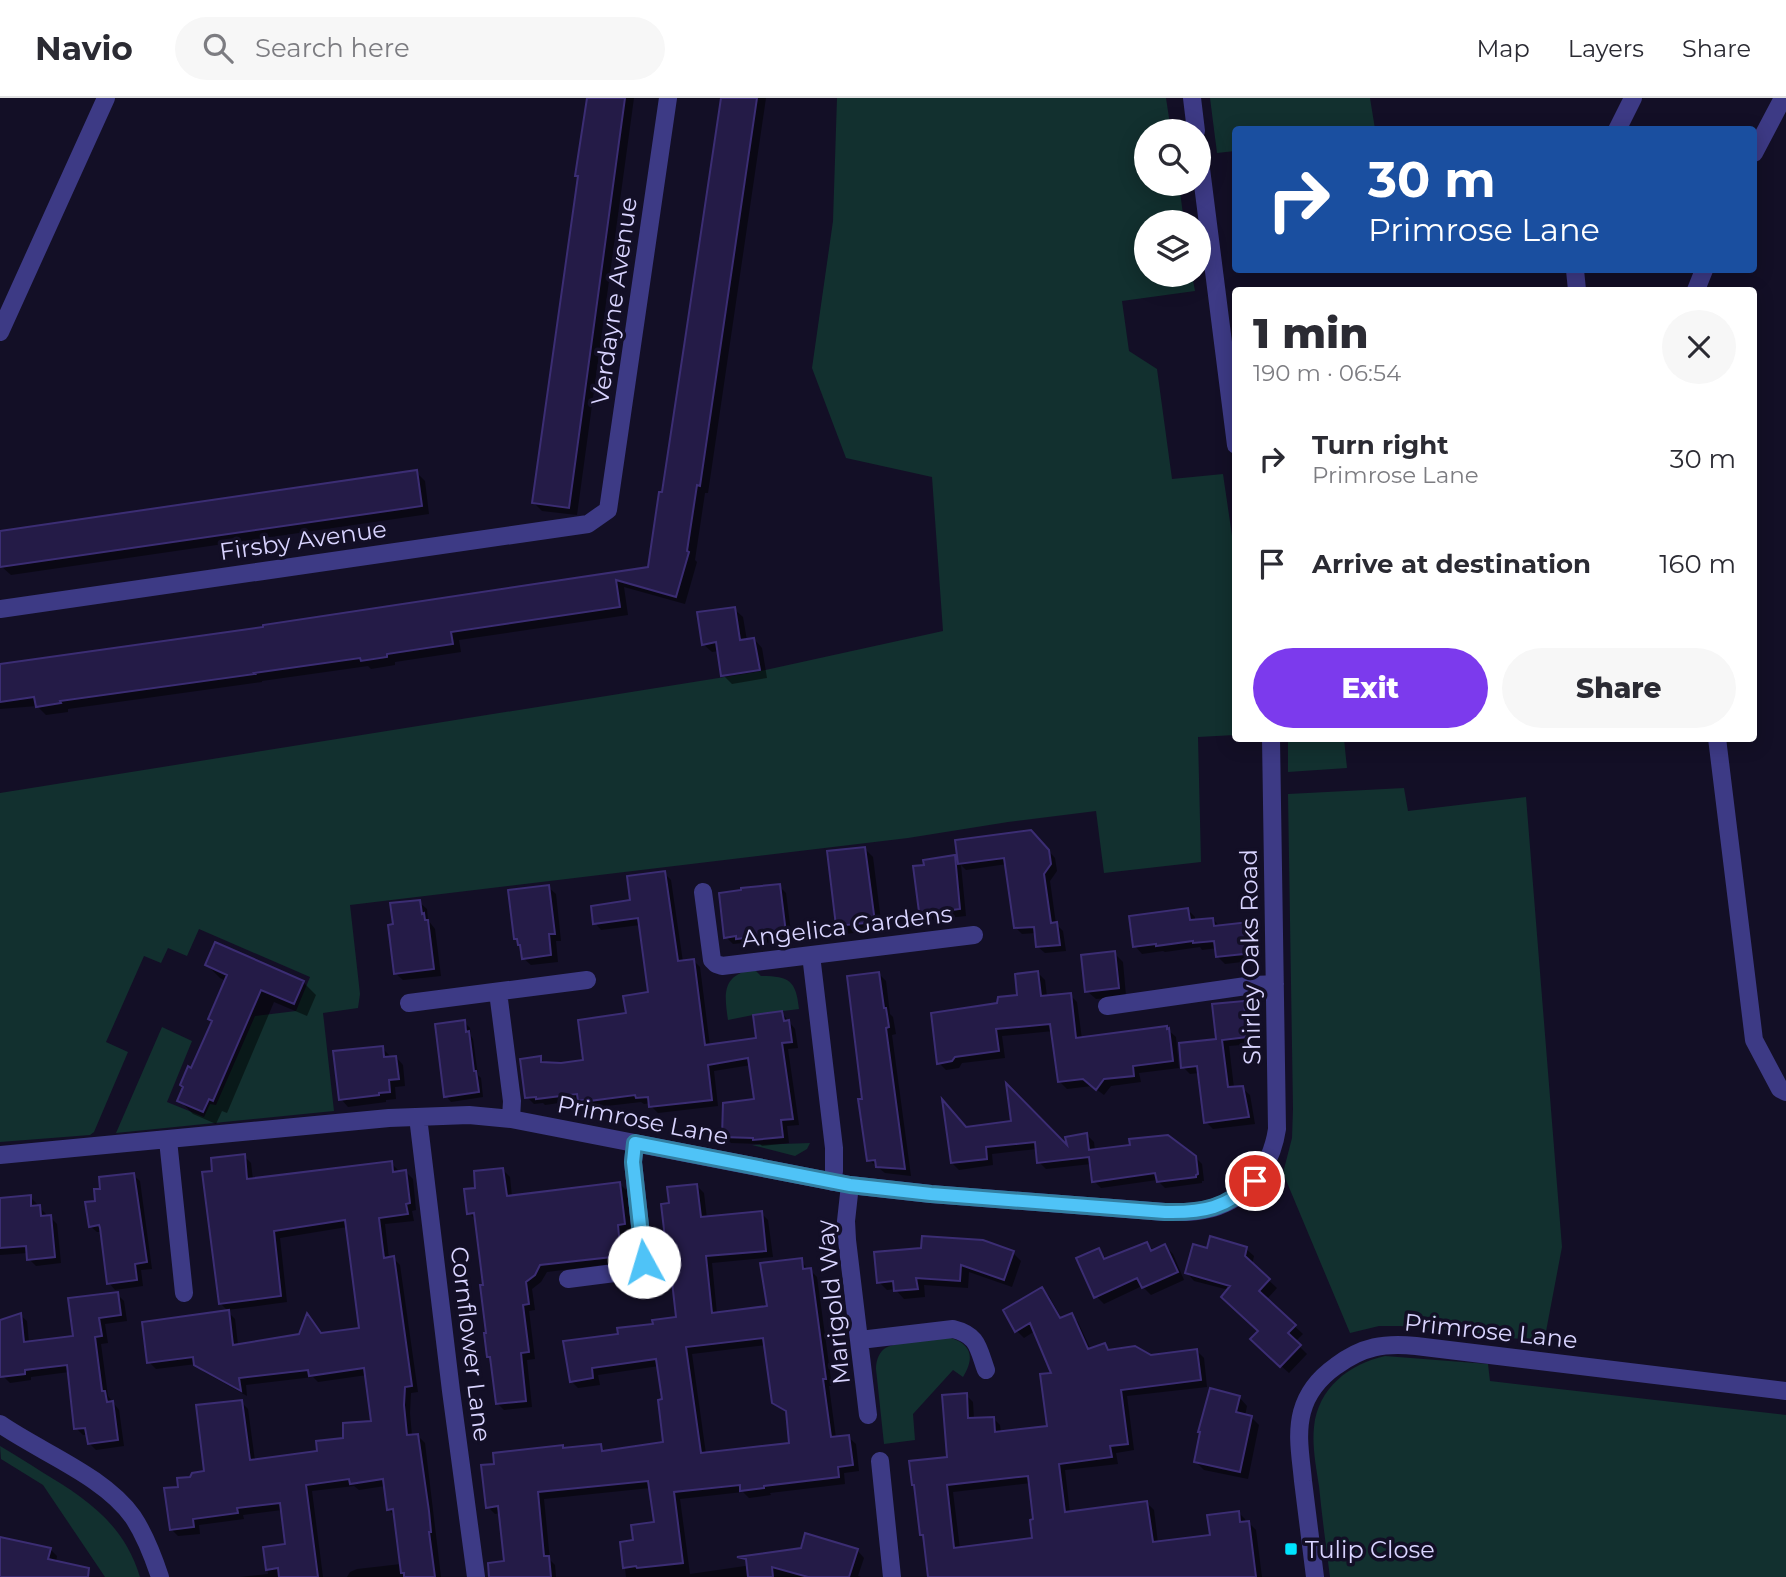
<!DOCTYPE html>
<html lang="en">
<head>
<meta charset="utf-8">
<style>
  :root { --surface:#fff; --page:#f7f7f7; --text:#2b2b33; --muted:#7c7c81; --line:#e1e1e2; --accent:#7c3aed }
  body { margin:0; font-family:Montserrat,sans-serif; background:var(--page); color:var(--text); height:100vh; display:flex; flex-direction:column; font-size:26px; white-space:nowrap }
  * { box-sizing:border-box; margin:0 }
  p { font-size:23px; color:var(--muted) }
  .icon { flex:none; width:38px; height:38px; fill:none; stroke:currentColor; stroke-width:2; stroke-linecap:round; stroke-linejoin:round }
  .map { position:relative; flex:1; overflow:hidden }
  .sheet { position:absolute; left:1232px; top:189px; width:525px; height:455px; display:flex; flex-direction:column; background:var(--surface); border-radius:7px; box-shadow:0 4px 18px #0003 }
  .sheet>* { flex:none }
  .hud { position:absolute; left:1232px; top:28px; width:525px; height:147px; border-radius:7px; box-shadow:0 4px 18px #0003; background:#1a4fa0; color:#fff; overflow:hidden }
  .fabs { position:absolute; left:1134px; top:21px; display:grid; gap:14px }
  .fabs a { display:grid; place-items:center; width:77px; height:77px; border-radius:50%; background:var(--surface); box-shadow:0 4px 18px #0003; font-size:35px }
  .pin { position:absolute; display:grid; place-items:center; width:60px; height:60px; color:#fff; margin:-30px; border:4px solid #fff; border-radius:50%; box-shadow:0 2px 7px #0007 }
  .me { position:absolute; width:77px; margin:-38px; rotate:354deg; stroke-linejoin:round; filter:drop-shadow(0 0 5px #0008) }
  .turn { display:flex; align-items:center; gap:24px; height:147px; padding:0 21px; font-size:32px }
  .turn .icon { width:91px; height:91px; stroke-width:2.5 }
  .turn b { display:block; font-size:49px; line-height:60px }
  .round { display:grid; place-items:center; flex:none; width:74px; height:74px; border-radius:37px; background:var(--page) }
  .headline { display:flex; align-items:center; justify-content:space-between; height:119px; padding:0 21px }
  h1 { font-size:42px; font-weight:800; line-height:52px }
  .primary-button { display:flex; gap:14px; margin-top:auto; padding:14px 21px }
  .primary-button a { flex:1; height:80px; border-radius:42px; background:var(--accent); color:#fff; font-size:28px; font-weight:800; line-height:80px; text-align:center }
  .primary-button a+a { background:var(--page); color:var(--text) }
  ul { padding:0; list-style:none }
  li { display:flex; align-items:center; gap:21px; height:105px; padding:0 21px }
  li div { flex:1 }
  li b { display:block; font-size:26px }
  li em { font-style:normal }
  header { display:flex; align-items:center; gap:42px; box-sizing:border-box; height:98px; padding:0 35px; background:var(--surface); border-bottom:2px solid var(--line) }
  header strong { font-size:33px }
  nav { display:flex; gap:38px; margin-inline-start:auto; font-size:24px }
  .search { width:490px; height:63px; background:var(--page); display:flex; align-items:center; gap:18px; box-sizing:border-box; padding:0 24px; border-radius:38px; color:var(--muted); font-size:26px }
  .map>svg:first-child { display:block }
  .green { fill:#12302f }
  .shadow { fill:#0007; fill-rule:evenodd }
  .building { fill:#241b47; stroke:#3b2d73; stroke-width:2; fill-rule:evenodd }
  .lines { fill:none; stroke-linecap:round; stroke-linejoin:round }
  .minor { stroke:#3d3a85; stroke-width:18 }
  .route-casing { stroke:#337fa1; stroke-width:18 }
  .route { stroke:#4fc3f7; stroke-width:12 }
  .poi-dot { fill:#00e5ff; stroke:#130f26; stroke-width:2.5 }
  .labels { text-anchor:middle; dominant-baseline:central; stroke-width:7; stroke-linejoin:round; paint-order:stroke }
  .street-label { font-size:24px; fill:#d9d4ff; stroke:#130f26 }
  .poi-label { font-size:24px; fill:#d9d4ff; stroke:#130f26; text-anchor:start }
</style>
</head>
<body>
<header>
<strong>Navio</strong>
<div class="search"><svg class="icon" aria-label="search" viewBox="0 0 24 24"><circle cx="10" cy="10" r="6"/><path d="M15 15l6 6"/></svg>Search here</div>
<nav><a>Map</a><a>Layers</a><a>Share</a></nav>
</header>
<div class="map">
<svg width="1786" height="1479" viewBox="0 0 1786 1479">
  <rect width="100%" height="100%" fill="#130f26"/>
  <path class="green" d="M837 0H1166L1171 33H1146V86H1179L1184 124H1146V177H1192L1195 193 1122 203 1129 253 1157 271 1172 381 1223 376 1235 458V637L1198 639 1201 764 1104 775 1096 713 1008 724 908 740 350 807 360 896 358 910 323 915 334 1013 116 1035 162 929 192 943 167 1004 204 1019 210 1006 216 1007 255 918 296 913 310 879 199 831 187 858 168 850 161 865 144 858 106 944 128 954 94 1034 90 1037 0 1044V695L756 574 943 533 932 379 846 360 812 270 833 123Z
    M1210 0H1370L1375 31 1236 32 1235 53 1217 55Z
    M1288 641H1344L1347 670 1288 674Z
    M1404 690 1408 713 1526 699 1562 1149 1544 1244 1447 1232 1400 1228H1379L1350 1235 1283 1075 1292 1040 1293 1011 1288 696Z
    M754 871 761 878C789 878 796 882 799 911L753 917 728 922C724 895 722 877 754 871Z
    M810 1045 807 1051 795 1058 752 1047Z
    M951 1240C973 1247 974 1261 963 1279L953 1272 913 1316 915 1342 884 1346 876 1271C876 1264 878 1256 884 1251 892 1244 939 1240 951 1240Z
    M1385 1258 1488 1266 1490 1283 1786 1317V1479H1330C1326 1449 1322 1418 1319 1388 1316 1369 1312 1348 1314 1329 1318 1290 1349 1266 1385 1258Z
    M0 1348C14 1356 28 1365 42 1374 87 1401 124 1426 140 1479H105L43 1387 1 1361Z"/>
  <path class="shadow" d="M588 0H634L577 417 542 413 533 404 580 80Z
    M722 0H766L708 395H705L695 462 697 464 685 506 624 489 628 517 459 542 461 554 395 564V567L371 571 368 568 262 583V584L68 611V614L46 617 37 608 0 611V568L265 530 649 471 663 396Z
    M416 374 425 383 429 416 11 477 2 469 0 435Z
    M734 511 743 519 747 543 754 541 762 550 767 580 732 586 723 577 719 553 712 554 703 546Z
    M1031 734 1055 760 1057 773 1050 783 1056 826 1063 833 1066 853 1045 855 1038 849 1036 835 1022 836 1015 829 1007 766 966 772 961 767 966 818 930 822 920 813 954 759 960 765Z
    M865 751 873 759 882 831 846 836 838 828Z
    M664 775 671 782 683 864 694 863 700 869 710 948 758 942 782 915 795 931 798 950 788 951 799 1027 787 1028 789 1045 762 1048 760 1046 731 1045 724 1038 756 1003 751 967 714 973 718 1008 658 1015 651 1008V1005L644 1006 641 1004 598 1009 595 1007 586 1008 580 1002 545 1007 543 1005 534 1006 527 999 540 960 546 966H561L585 963 650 896 640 827 601 832 595 825 632 803Z
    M779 788 786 795 792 842 745 847 743 845 733 846 726 839Z
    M548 789 556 796 561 843H556L558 864 531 867 523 860 522 849 516 840Z
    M419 804 427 811 428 822 435 831 441 878 403 882 395 875V827Z
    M1188 812 1195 819V823L1213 821 1220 829 1248 825 1255 833 1259 862 1225 866 1218 859 1217 850 1202 852 1200 849 1165 854 1163 853 1142 856 1135 848Z
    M1114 855 1123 864 1126 898 1096 901 1087 893Z
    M207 867 303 884 316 897 307 918 274 904 227 1015 222 1013 216 1026 193 1016 179 1002 213 924 226 883 220 880Z
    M878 875 886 883 890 916 893 919 896 936 892 937 911 1078 885 1075 869 1062 864 1002Z
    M1038 875 1045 882 1047 899 1070 897 1077 904 1082 941 1166 930 1176 939 1179 970 1139 975 1141 984 1111 988 1104 997 1092 988 1067 991 1060 984 1053 933 1002 938 1005 960 962 965 959 970 946 972 939 965 999 907 1019 898Z
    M1243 905 1250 912 1253 946 1229 948 1234 990H1242L1250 997 1255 1026 1213 1031 1206 1024 1199 975 1190 976 1183 969 1217 942Z
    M464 924 470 930 471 938 473 941 478 977 481 980 483 999 451 1004 446 998Z
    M382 950 389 957 390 960 396 959 403 967 405 988 395 989 396 1001 386 1002V1004L348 1009 341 1001Z
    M1013 1024 1069 1052 1087 1037 1094 1044 1095 1053 1195 1059 1202 1066 1204 1083H1202V1085L1165 1090 1157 1082 1101 1090 1094 1083 1091 1066 1046 1071 1039 1064 1037 1051 992 1056 993 1067 959 1072 952 1065 967 1031Z
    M244 1058 251 1065 253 1082 391 1065 398 1072 399 1075 406 1074 413 1081 416 1112 412 1113 414 1123 385 1126 389 1161 393 1160 400 1167 418 1294 411 1295 410 1315 412 1338H418L425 1345 441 1479H347L350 1474 357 1471 401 1466 395 1418 388 1411 385 1388 359 1392 354 1388 312 1393 323 1479H240L268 1476 265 1450 287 1447 282 1412 243 1417 244 1421 199 1427 200 1436 178 1438 171 1431 180 1391 191 1381 206 1375 241 1304 248 1311 255 1363 319 1354 373 1325 367 1277 318 1284 313 1279 246 1287 247 1298 204 1274 196 1266 156 1271 149 1264 228 1214 235 1221 238 1247 300 1238 308 1219 323 1237 360 1231 347 1129 280 1140 287 1204 227 1212 220 1205 214 1074Z
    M503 1072 510 1079 512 1099 620 1086 627 1093 631 1132 624 1133 627 1164 547 1174 541 1184 532 1191 535 1212 529 1213 535 1261 527 1262 532 1309 504 1312 497 1305 492 1261 489 1258 485 1188 476 1122 469 1115 477 1091Z
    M133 1077 140 1083 152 1171 141 1172 143 1188 115 1192 109 1185 102 1134H97L90 1128 102 1092Z
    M697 1088 704 1095 707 1121 761 1115 768 1122 773 1159 712 1165 717 1216 769 1210 801 1162 808 1172H810L817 1179 832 1288H829L836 1340 848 1339 856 1346 859 1373 844 1375 845 1386 770 1395 771 1397 749 1400 743 1394 680 1401 690 1476 857 1452 864 1460 858 1478 861 1479H626L622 1446 635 1444 656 1426 650 1390 544 1401 550 1462 555 1467 556 1479H508L500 1415 495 1416 488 1409 562 1349 565 1352 600 1348 607 1354 665 1345 664 1303 659 1268 598 1277 600 1287 578 1290 571 1283 620 1238 678 1221 671 1106ZM766 1247 774 1304 788 1316 791 1346 706 1356 692 1256Z
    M30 1099 37 1106V1109H39L46 1116V1119H50L57 1126 61 1165 36 1168 29 1161 28 1155 0 1157V1101Z
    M1147 1146 1154 1153 1165 1148 1173 1156 1184 1182 1151 1197 1142 1188 1104 1206 1096 1198 1098 1152 1107 1161Z
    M923 1151 1013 1155 1021 1163 1012 1189 969 1174 968 1190 924 1187 925 1199 904 1201 895 1191 887 1192 879 1184Z
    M1246 1151 1254 1158 1252 1167 1277 1190 1266 1202 1303 1236 1295 1244 1307 1256 1289 1275 1260 1249V1233L1229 1192 1194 1183 1187 1175 1209 1152Z
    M1042 1191 1049 1198 1062 1221 1071 1217 1078 1224 1091 1252 1105 1247 1111 1253 1151 1258 1197 1253 1204 1260 1207 1289 1127 1298 1134 1352 1116 1355 1118 1366 1065 1372 1070 1415 1147 1405 1154 1412 1158 1445 1212 1439 1238 1414 1245 1421 1246 1425H1249L1256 1432 1262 1479H929L925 1440 922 1437 948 1360 966 1297 973 1304 974 1322 993 1320 1000 1327 1001 1335 1049 1330 1054 1276 1035 1233 1024 1240 1017 1233ZM1031 1385 1035 1423 1034 1442 960 1451 953 1394Z
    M117 1196 124 1203 127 1223 105 1226 108 1245 101 1246 108 1298 119 1312 124 1348 96 1352 89 1345 88 1337H83L76 1330 69 1274 31 1279V1282L10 1285 3 1278 0 1274V1224L20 1217 27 1223 29 1245 75 1239Z
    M1239 1299 1247 1308 1245 1318 1251 1319 1259 1327 1248 1381 1204 1372 1196 1364Z
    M0 1441 50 1451 57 1458 56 1464 71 1479H0Z"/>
  <path class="building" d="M587 0H625L569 410 532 405 578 78H575Z
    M721 0H757L700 388 697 387 687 453 689 454 676 499 616 482 620 509 451 534 453 546 387 556V559L361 563 360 560 254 575 255 576 60 603 61 605 36 609 34 599 0 604V566L263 529V527L648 469 659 394H662L686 235Z
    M417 372 422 408 0 469V433Z
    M735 509 740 542 754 540 760 572 721 578 716 544 702 547 697 514Z
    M1031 732 1049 752 1051 766 1044 776 1051 825 1057 824 1060 847 1036 849 1034 829 1014 830 1004 760 958 766 955 742Z
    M865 749 875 824 836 828 827 753Z
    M955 757 960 811 921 816V814H919L913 768 924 767 923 762Z
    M665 773 678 863 694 861 705 947 756 940 753 917 782 913 784 923 789 922 792 944 782 945 793 1021 781 1022 783 1039 753 1042V1040L722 1039 723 1005 754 1001 748 960 708 967 712 1002 649 1009 648 999 636 1000 635 997 589 1003V1001L578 1003 577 996 536 1001V999L525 1000 520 961 541 958V964L561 965 583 962 578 922 626 915 623 898 648 894 638 820 593 826 591 808 630 802 627 778Z
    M780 786 786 835 736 841V838L724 840 719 795 741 792V790Z
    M549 787 555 836H549L551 857 522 861 520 847H518L517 841H514L508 792Z
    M420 802 422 816 424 815 425 822H428L434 871 394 876 388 827 393 826 390 805Z
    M1188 810 1190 822 1213 820 1214 828 1249 824 1253 855 1216 859 1214 843 1193 845V843L1156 848V846L1133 849 1129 818Z
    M215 844 304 883 294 906 261 892 213 1003 209 1001 203 1014 177 1003 183 989 180 987 188 968 191 970 212 923 208 921 227 877 205 867Z
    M1115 853 1119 890 1085 894 1081 857Z
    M1038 873 1041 898 1071 895 1076 940 1167 928V931L1169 930 1173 963 1133 968 1134 978 1104 981 1096 992 1083 981 1058 984 1050 926 996 931 999 953 955 959 952 963 937 966 931 915 997 905 998 899 1017 897 1015 876Z
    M879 874 884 910H886L889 929 886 930 905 1071 876 1069 875 1062 867 1063 858 1001H862L847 878Z
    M1244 903 1247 939 1222 942 1228 989 1243 988 1249 1019 1204 1025 1197 968 1181 970 1179 945 1216 941 1212 906Z
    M465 922 466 934 469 933 474 973H476L479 994 444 999 435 926Z
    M383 948 384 959 396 958 399 981 389 982 390 994 379 995V997L339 1002 333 953Z
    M1006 985 1067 1047 1065 1039 1087 1035 1089 1052 1130 1047 1129 1041 1168 1037 1196 1058 1198 1076 1196 1077V1079L1157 1084 1155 1075 1092 1084 1089 1059 1037 1065 1035 1044 986 1049 987 1061 951 1065 942 1001 966 1029 1011 1023Z
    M245 1056 247 1081 392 1063 393 1074 406 1072 410 1105 406 1106 408 1116 379 1120 384 1160 394 1158 412 1288 405 1289 404 1307 407 1337 418 1336 429 1413 431 1434H429L435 1479H404V1475H401L393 1411 387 1412 383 1381 350 1386 349 1381 306 1387 318 1479H279L278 1470 266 1472 263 1449 285 1446 280 1405 237 1410 238 1415 193 1421 194 1429 170 1432 164 1390 178 1389 177 1380 190 1379 192 1375 204 1373 196 1307 242 1302 250 1362 317 1353 316 1343 343 1340V1325L371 1323 364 1270 309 1278 308 1272 239 1280 241 1293 194 1267 193 1259 147 1265 142 1224 229 1212 233 1247 299 1236 307 1215 321 1235 359 1230 345 1122 274 1133 281 1198 219 1206 202 1074 212 1073 211 1060Z
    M503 1070 507 1098 620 1084 625 1126 618 1127 621 1158 540 1167 535 1177 526 1184 529 1206 523 1207 529 1254 521 1255 526 1303 496 1306 490 1259H487L484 1235H486L480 1187H483L474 1115 467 1116 464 1091 475 1090 474 1073Z
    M134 1075 147 1164 135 1166 137 1182 107 1186 100 1130 99 1127 89 1129 85 1104 95 1103 94 1091H100L99 1079Z
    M697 1086 701 1119 762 1113 766 1153 706 1158 712 1215 767 1208 760 1165 802 1160 803 1171 811 1170 826 1281H823L831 1339 849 1337 853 1367 838 1369 839 1379 764 1388V1390L740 1393V1387L674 1394 683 1465 637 1470 636 1468 623 1470 620 1444 633 1442 631 1427 654 1424 648 1383 538 1394 544 1458H549L551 1479H489L488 1465 504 1463 498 1408 486 1410 481 1367 494 1366 493 1355 563 1347V1350L601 1346 602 1353 663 1344 658 1302 662 1301 656 1261 592 1270 593 1280 570 1284 563 1243 618 1236 617 1230 653 1226 652 1222 676 1219 669 1157H667L661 1106 669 1105 667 1089ZM763 1240 772 1305 786 1313 789 1345 701 1355 686 1249Z
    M31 1097V1108L40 1107 41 1118 51 1117 55 1159 27 1162 26 1148 0 1150V1100Z
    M922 1138 983 1142 1014 1153 1004 1182 961 1167 960 1183 916 1180 918 1191 894 1193 893 1183 877 1185 874 1154 921 1150Z
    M1210 1138 1247 1149 1245 1158 1270 1181 1259 1193 1296 1227 1288 1235 1301 1247 1280 1269 1250 1241 1258 1233 1221 1199 1230 1188 1185 1175 1193 1146 1207 1150Z
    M1147 1144 1151 1153 1165 1146 1178 1174 1142 1190 1137 1180 1094 1200 1076 1160 1099 1150 1104 1161Z
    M1042 1189 1060 1220 1072 1215 1088 1251 1105 1245 1108 1252 1135 1248 1151 1257 1197 1251 1201 1282 1121 1292 1128 1346 1110 1348 1112 1359 1059 1366 1065 1414 1147 1403 1153 1444 1210 1437 1207 1417 1239 1413 1240 1424 1249 1423 1256 1479H928L923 1437H920L914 1387H912L909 1363 947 1359 942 1297 967 1295 968 1320 994 1319 995 1334 1047 1328 1040 1276 1051 1275 1030 1225 1015 1234 1003 1212ZM1028 1378 1033 1421 1030 1422 1032 1440 954 1450 947 1387Z
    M118 1194 121 1217 99 1220 102 1238 95 1239 102 1293H105L107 1304 113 1303 118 1342 88 1346 85 1330 74 1331 67 1267 25 1272V1276L0 1279V1222L21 1215 24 1244 73 1238 68 1200Z
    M1210 1290 1240 1298 1236 1314 1252 1318 1240 1374 1194 1364 1200 1334H1198Z
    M805 1435 858 1451 849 1479H808L772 1469 773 1479H748L746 1461 737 1459 801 1450Z
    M0 1439 51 1450 48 1461 89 1470 88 1479H0Z"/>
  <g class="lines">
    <path class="minor" d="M1192 0 1196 33
      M1617 32 1633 0
      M1199 55 1236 347
      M1754 55 1783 0
      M1575 172 1577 192
      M1696 192 1704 172
      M0 234 106 0
      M0 511 588 426 608 412 668 0
      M1717 640 1754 942 1780 991 1786 994
      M703 794 712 862 716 866 722 868 974 837
      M811 857 834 1050V1073L832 1084
      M498 894 512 1003 511 1021
      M409 905 587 882
      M1107 908 1253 887 1275 886
      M418 1019 451 1293 476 1479
      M168 1042 184 1195
      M0 1057 389 1020 469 1017 511 1021 850 1087 931 1096 1165 1114C1178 1114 1191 1115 1204 1112 1245 1104 1271 1071 1277 1031L1271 640
      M850 1087 846 1123 847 1142 868 1317
      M568 1181 638 1172 644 1164 633 1064 635 1045
      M860 1242 953 1231C978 1237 978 1250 986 1272
      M0 1326C42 1355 104 1378 133 1419 145 1437 153 1458 160 1479
      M880 1363 892 1479
      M1315 1479C1311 1447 1307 1415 1303 1383 1301 1360 1296 1337 1302 1314 1307 1295 1319 1280 1336 1268 1363 1248 1384 1245 1416 1248L1786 1293"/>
  </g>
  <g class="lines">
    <g class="route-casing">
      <path id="route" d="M644 1164 633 1064 635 1045 850 1087 931 1096 1165 1114C1203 1115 1227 1110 1255 1083"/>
    </g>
    <use href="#route" class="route"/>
  </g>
  <rect class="poi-dot" x="1284" y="1444" width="14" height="14" rx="3.5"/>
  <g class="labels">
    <g class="street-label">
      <text transform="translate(614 203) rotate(-82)">Verdayne Avenue</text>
      <text transform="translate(303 442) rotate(-8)">Firsby Avenue</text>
      <text transform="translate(847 828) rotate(-7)">Angelica Gardens</text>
      <text transform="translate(1250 859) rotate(-91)">Shirley Oaks Road</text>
      <text transform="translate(643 1022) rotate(11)">Primrose Lane</text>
      <text transform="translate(833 1204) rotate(-96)">Marigold Way</text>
      <text transform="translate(1491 1233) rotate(6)">Primrose Lane</text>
      <text transform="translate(471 1246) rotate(83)">Cornflower Lane</text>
    </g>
    <g class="poi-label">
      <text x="1305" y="1451">Tulip Close</text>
    </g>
  </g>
</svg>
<div class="fabs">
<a><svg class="icon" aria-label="search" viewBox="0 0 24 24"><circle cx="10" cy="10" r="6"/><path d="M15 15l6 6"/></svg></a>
<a><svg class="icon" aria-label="layers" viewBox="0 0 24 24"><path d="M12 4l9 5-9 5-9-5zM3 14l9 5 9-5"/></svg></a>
</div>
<div class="pin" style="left:1255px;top:1083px;background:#d93025"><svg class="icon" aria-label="arrive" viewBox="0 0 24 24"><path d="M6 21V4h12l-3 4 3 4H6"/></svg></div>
<svg class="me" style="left:644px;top:1164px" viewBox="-20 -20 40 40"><circle r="19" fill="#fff"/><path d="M0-13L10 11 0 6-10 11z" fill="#4fc3f7"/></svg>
<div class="hud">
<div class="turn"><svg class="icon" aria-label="right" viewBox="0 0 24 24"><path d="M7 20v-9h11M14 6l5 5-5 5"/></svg><div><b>30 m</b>Primrose Lane</div></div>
</div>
<section class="sheet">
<div class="headline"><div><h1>1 min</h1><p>190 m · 06:54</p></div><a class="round"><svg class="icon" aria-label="close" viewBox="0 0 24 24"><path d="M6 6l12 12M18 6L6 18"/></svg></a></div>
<ul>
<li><svg class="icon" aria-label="right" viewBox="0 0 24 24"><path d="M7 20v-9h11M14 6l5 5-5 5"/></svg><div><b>Turn right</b><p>Primrose Lane</p></div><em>30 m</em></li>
<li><svg class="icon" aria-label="arrive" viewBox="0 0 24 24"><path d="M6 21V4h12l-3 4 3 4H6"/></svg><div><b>Arrive at destination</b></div><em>160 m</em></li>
</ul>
<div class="primary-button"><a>Exit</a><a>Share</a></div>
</section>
</div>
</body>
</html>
